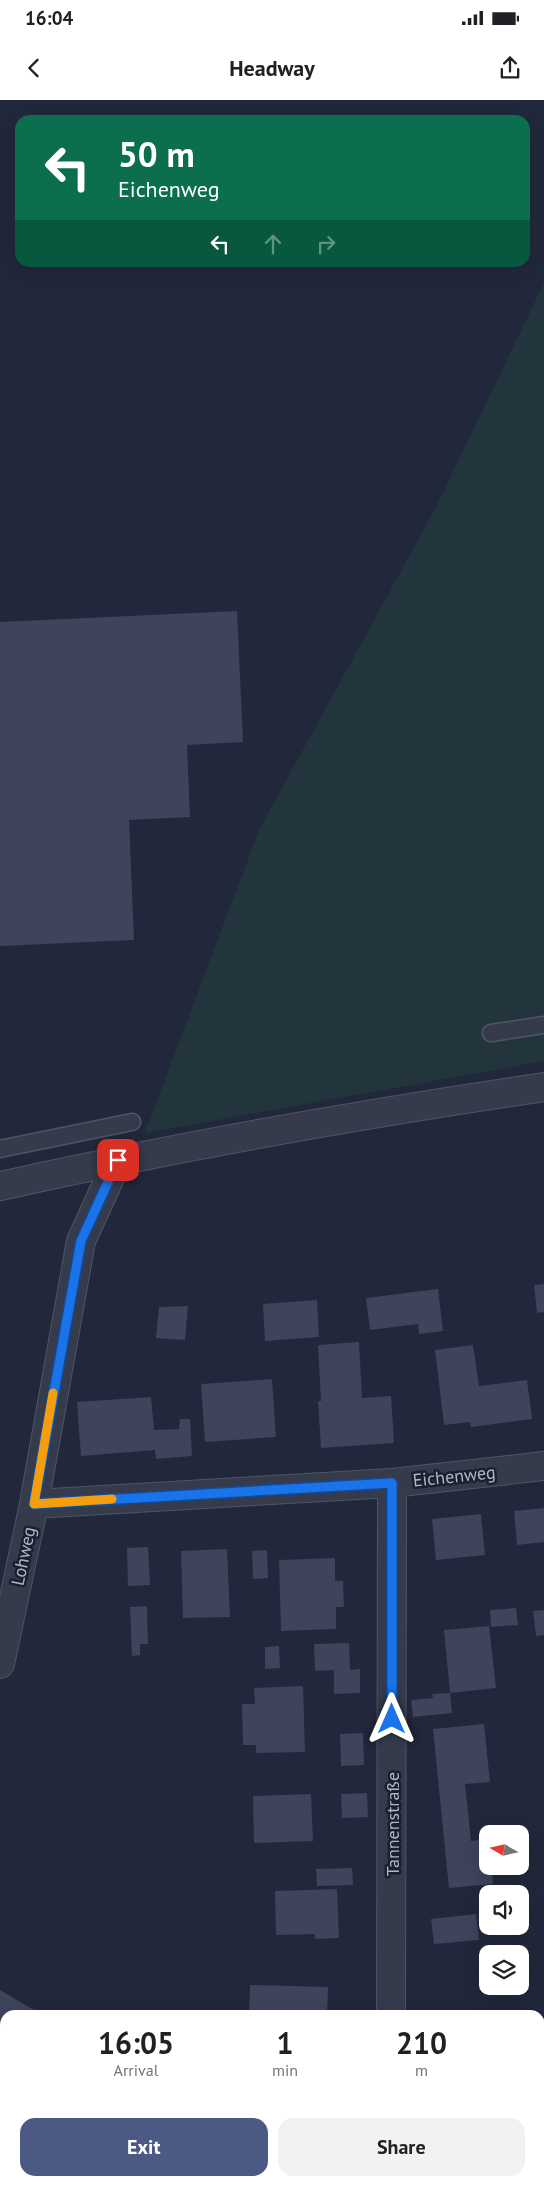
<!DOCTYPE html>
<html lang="en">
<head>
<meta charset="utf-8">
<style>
  :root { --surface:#fff; --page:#f2f2f2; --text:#202124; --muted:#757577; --accent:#4c5985 }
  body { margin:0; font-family:"PT Sans",sans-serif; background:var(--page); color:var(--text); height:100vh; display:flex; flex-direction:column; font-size:19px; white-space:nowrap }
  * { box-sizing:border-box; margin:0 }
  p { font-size:16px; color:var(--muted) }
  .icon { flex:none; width:28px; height:28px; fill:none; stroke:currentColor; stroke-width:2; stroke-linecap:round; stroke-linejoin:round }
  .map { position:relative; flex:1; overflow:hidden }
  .drawer { position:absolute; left:0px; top:1910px; width:545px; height:176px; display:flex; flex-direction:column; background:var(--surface); border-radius:15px 15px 0 0; box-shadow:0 5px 20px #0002 }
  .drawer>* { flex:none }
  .hud { position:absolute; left:15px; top:15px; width:515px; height:152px; border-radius:15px; box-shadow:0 5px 20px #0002; background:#0b6e4f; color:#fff; overflow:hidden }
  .needle { width:32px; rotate:279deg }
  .tools { position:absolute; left:479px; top:1725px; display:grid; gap:10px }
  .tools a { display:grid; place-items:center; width:50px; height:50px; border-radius:10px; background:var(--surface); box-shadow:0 5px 20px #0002; font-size:25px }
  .pin { position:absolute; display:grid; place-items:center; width:42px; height:42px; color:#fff; margin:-21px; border-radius:10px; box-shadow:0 2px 8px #0006 }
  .me { position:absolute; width:55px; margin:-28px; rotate:0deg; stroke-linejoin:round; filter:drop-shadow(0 0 4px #0008) }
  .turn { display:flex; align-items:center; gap:18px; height:105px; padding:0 20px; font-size:22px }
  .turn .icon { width:65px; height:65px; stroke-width:2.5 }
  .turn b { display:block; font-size:35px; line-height:42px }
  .lanes { display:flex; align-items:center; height:48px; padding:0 20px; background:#0003; justify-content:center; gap:25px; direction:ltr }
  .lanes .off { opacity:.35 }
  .eta { display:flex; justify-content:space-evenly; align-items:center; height:85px; text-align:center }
  .eta b { font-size:30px; font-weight:800; line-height:35px }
  .cta { display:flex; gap:10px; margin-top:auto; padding:10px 20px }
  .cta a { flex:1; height:58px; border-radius:15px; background:var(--accent); color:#fff; font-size:20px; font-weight:800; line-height:58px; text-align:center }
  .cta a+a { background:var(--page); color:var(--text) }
  .status { display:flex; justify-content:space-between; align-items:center; height:35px; padding:0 25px; background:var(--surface); direction:ltr }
  .status svg { height:14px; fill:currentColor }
  header { display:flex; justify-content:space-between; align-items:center; height:65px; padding:0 20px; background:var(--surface); font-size:22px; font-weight:800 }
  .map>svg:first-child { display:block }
  .green { fill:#23353c }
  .building { fill:#3d445b }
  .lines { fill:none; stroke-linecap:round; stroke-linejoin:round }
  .service-casing { stroke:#505566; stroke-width:19 }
  .minor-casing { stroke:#505566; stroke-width:30 }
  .tertiary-casing { stroke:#505566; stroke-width:30 }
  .service { stroke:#353b4b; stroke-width:16 }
  .minor { stroke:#353b4b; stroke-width:28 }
  .tertiary { stroke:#353b4b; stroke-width:28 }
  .route-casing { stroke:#114b97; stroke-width:12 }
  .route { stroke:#1a73e8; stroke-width:9 }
  .slow { stroke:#f59e0b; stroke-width:9 }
  .labels { text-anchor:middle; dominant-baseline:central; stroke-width:5; stroke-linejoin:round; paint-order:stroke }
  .street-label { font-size:18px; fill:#b0b5c7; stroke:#1a2030 }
</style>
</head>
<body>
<div class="status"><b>16:04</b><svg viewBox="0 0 49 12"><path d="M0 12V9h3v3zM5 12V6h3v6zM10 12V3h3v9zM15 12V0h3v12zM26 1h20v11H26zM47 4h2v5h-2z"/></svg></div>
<header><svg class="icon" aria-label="back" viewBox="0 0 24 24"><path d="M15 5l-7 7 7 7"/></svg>Headway<svg class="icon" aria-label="share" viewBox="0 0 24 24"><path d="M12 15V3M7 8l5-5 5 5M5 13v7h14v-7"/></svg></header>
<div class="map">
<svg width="544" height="2086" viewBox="0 0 544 2086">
  <rect width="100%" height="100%" fill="#21283b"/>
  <path class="green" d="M544 183V961L145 1033 259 730 435 409Z"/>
  <path class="building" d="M237 511 243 642 187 645 190 717 129 720 134 840 0 846V522Z
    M544 1184V1212L537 1213 534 1185Z
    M438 1189 443 1231 419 1234 418 1224 370 1230 366 1198Z
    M317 1200 319 1237 265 1241 263 1204Z
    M188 1206 185 1240 156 1238 159 1207Z
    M359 1242 362 1298 391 1296 394 1343 321 1348 318 1301H321L318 1245Z
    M473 1245 479 1286 527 1280 532 1319 471 1327 470 1322 444 1325 435 1250Z
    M272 1279 276 1337 205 1342 201 1284Z
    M151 1297 154 1330 179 1329 180 1319H190L192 1356 156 1359 155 1350 81 1356 77 1302Z
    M544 1408V1442L517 1445 514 1411Z
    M481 1414 485 1455 436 1460 432 1419Z
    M148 1447 150 1485 128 1486 127 1448Z
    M227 1449 230 1517 183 1518 181 1451Z
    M267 1450 268 1478 253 1479 252 1451Z
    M335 1458V1481H343L344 1507H336V1529L281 1531 279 1460Z
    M147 1506 148 1544H140V1555L132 1556 130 1507Z
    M516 1508 518 1525 491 1527 490 1510Z
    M544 1510V1535L536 1536 533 1511Z
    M489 1526 496 1588 450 1593 444 1530Z
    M349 1543 350 1570 360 1569V1593L334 1594V1570L315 1571 314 1544Z
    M279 1546 280 1568 265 1569V1547Z
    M303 1586 305 1652 256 1653V1645H243L242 1604H255L254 1588Z
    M450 1593 452 1613 413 1617 411 1600 433 1598 432 1594Z
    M484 1624 490 1682 465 1684 471 1741 488 1739V1766H492L493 1784 449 1788 433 1629Z
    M363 1633 364 1665 341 1666 340 1634Z
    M367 1693 368 1717 342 1718 341 1694Z
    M311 1694 313 1741 254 1743 253 1696Z
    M352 1768 353 1785 317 1786 316 1769Z
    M337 1789 339 1838 315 1839V1834L276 1835 275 1791Z
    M476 1814 479 1840 434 1844 431 1819Z
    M250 1885 328 1887 327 1915H249Z
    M0 1890 22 1903 43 1915H5V1937L0 1934Z
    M241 2081H258V2086H240Z
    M273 2081H311V2086H273Z"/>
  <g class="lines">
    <g class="service-casing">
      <path id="service" d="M491 933 544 925
        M0 1049 132 1022"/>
    </g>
    <g class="minor-casing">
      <path id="minor" d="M34 1404 392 1383 544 1366
        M0 1564 34 1404 81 1141 118 1060
        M391 1915 392 1383
        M380 2086V2081"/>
    </g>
    <g class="tertiary-casing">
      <path id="tertiary" d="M0 1086C180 1046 362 1014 544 987"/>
    </g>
    <use href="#service" class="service"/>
    <use href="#minor" class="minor"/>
    <use href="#tertiary" class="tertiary"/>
  </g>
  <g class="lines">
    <g class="route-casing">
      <path id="route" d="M118 1060 81 1141 34 1404 392 1383V1619"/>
    </g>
    <use href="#route" class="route"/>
    <path class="slow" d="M53 1293 34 1404 112 1399"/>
  </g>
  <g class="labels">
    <g class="street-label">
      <text transform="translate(454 1376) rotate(-6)">Eichenweg</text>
      <text transform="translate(23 1456) rotate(-78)">Lohweg</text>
      <text transform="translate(392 1724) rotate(-90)">Tannenstraße</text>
    </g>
  </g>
</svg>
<div class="tools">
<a><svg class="needle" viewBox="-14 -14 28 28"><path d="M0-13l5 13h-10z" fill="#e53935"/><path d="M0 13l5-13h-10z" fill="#757577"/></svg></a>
<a><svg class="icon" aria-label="sound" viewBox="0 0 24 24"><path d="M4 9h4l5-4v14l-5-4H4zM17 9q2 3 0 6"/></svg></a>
<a><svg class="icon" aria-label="layers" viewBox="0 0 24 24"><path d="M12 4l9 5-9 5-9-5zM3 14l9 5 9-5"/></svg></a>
</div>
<div class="pin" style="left:118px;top:1060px;background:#d93025"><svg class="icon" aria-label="arrive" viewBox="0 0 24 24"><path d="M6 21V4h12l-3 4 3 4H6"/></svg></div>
<svg class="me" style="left:392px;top:1619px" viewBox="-20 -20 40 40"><path d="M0-17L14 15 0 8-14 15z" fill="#1a73e8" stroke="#fff" stroke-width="4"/></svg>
<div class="hud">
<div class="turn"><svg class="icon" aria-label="left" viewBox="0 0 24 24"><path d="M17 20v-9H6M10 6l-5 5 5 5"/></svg><div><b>50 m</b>Eichenweg</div></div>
<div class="lanes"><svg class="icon" aria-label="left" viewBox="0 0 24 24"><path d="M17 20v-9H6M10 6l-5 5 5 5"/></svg><svg class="icon off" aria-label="ahead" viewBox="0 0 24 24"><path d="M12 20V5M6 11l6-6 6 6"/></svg><svg class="icon off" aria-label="right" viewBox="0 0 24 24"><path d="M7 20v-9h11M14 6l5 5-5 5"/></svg></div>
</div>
<section class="drawer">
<div class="eta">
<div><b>16:05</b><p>Arrival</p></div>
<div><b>1</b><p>min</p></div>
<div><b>210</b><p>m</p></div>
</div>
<div class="cta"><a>Exit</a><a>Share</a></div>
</section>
</div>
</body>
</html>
